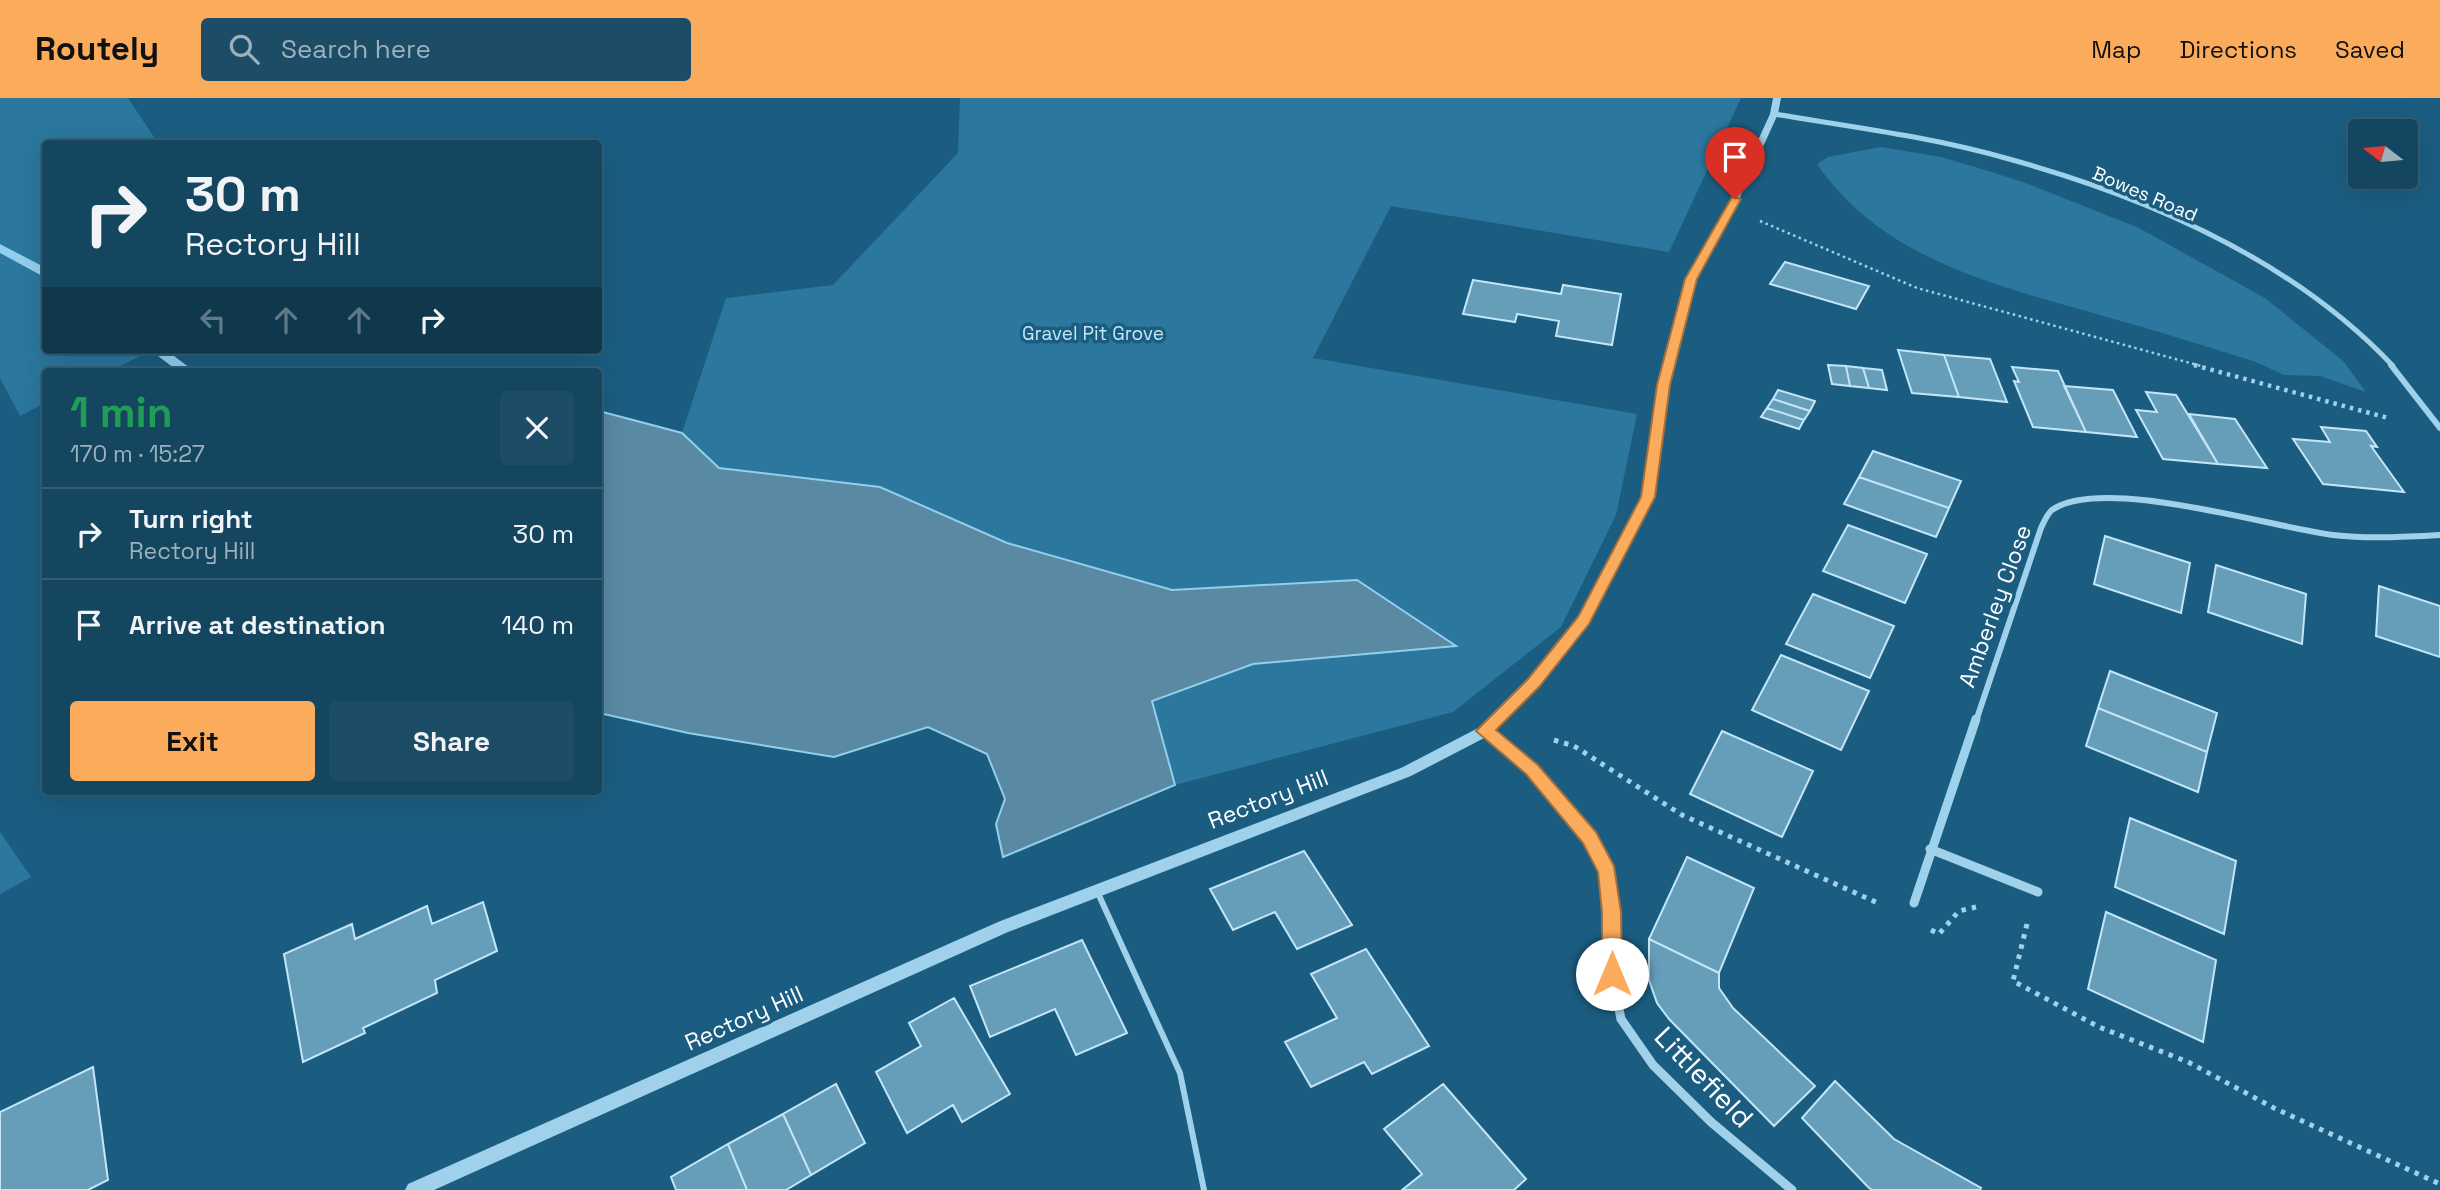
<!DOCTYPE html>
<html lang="en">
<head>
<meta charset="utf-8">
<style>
  :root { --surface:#144660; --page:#1d4d66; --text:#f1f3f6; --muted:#9db1bd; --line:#335e75; --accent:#fbab5c }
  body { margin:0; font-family:"Space Grotesk",sans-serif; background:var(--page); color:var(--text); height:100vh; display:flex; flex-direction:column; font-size:26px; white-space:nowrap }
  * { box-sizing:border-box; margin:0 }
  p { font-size:23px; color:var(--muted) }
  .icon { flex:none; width:38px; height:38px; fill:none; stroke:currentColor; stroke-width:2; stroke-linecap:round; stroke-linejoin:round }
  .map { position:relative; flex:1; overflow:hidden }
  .drawer { position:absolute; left:42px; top:270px; width:560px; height:427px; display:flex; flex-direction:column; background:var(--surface); border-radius:7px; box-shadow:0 7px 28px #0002,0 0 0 2px var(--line) }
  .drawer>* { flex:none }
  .banner { position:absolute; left:42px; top:42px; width:560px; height:214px; border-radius:7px; box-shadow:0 7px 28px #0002,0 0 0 2px var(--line); background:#144660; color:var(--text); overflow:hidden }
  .needle { width:46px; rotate:286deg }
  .fabs { position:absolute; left:2348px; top:21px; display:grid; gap:14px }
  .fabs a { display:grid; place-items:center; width:70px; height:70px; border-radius:7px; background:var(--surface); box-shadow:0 7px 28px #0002,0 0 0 2px var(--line); font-size:35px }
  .pin { position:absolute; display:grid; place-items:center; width:60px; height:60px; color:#fff; margin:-72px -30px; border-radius:50% 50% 50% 0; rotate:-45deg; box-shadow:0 0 7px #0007 }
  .pin .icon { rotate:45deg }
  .me { position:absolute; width:77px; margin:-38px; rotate:0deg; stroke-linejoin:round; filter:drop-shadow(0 0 5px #0008) }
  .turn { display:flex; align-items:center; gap:24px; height:147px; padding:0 28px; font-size:32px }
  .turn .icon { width:91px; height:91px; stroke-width:2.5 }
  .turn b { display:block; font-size:49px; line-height:60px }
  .lanes { display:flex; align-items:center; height:66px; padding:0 28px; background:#0003; justify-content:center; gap:35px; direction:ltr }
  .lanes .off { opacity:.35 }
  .round { display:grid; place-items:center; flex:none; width:74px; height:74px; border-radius:7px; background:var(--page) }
  .summary { display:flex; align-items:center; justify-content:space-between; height:119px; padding:0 28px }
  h1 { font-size:42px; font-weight:800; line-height:52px; color:#1e9e55 }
  .action { display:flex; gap:14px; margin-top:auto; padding:14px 28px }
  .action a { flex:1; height:80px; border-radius:7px; background:var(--accent); color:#111; font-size:28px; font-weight:800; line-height:80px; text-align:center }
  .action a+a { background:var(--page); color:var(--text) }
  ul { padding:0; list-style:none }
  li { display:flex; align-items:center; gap:21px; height:91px; padding:0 28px; border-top:2px solid var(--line) }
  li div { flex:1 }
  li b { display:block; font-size:26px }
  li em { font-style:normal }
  header { display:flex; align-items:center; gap:42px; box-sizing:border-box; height:98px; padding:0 35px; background:var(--accent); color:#111 }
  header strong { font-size:33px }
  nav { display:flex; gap:38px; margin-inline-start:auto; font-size:24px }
  .search { width:490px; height:63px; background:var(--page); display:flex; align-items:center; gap:18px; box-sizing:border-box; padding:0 24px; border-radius:7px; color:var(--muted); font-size:26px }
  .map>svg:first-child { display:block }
  .green { fill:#2b779d }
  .water { fill:#5989a3; stroke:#92cfec; stroke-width:2 }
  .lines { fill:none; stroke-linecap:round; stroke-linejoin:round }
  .stream { fill:#92cfec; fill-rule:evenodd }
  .building { fill:#669db9; stroke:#c3e6f7; stroke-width:2 }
  .path-far2 { stroke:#9fd1ea; stroke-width:2.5; stroke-dasharray:2.5 3.5; stroke-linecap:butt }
  .path-far1 { stroke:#9fd1ea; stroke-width:4.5; stroke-dasharray:3.5 5; stroke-linecap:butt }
  .path { stroke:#9fd1ea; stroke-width:5; stroke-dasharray:4.5 6; stroke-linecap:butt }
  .service { stroke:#9fd1ea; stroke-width:6 }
  .minor-far2 { stroke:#9fd1ea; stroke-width:5 }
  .minor-far1 { stroke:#9fd1ea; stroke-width:6 }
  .minor { stroke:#9fd1ea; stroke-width:9 }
  .tertiary { fill:#9fd1ea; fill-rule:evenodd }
  .route { fill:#fbab5c; stroke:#a36f3c; stroke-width:2 }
  .labels { text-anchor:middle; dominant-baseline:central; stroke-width:7; stroke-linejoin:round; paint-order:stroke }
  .far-street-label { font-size:19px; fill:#fff; stroke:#1b5d80 }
  .far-park-label { font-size:19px; fill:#c3e6f7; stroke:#1b5d80 }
  .street-label { font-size:23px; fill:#fff; stroke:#1b5d80 }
  .near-street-label { font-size:28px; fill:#fff; stroke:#1b5d80 }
</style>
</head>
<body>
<header>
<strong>Routely</strong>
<div class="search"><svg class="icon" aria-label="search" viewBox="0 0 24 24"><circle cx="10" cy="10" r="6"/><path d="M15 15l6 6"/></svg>Search here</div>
<nav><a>Map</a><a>Directions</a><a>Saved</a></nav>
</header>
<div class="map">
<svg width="2440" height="1092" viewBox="0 0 2440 1092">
  <rect width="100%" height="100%" fill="#1b5d80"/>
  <path class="green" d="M0 0H128L158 45 46 46V252H153L110 273H46L45 305 20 318 0 280Z
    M960 0H1741L1669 154 1391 108 1313 260 1637 316 1616 417 1561 529 1453 614 1175 687 1151 603 1253 566 1455 547 1357 482 1172 492 1007 445 880 389 719 370 682 335 726 200 833 187 958 55Z
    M1881 49 1941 59 1975 69 2023 84 2139 130 2265 200 2343 263 2366 294 2320 278 2284 277 2256 264C2205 248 2154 232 2103 218 1997 187 1884 163 1817 66L1828 59Z
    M0 734 31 779 0 796Z"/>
  <path class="water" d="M599 313 682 335 719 370 880 389 1007 445 1172 492 1357 482 1456 548 1253 566 1152 603 1175 687 1003 759 996 726 1005 701 987 656 928 629 834 659 688 635 599 615Z"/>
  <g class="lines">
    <path class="stream" d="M0 146 46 170V180L0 155Z
      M150 252H166L194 273H178Z"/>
  </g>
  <path class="building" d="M1785 164 1869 188 1856 211 1770 186Z
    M1473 182 1561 196 1563 187 1621 196 1612 247 1556 238 1559 223 1517 216 1515 224 1463 216Z
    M1898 252 1944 257 1959 299 1912 295Z
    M1944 257 1990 261 2007 304 1959 299Z
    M1828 267 1846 268 1850 288 1832 286Z
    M1846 268 1863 270 1869 290 1850 288Z
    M2012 269 2058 273 2086 334 2033 329 2014 283 2019 284Z
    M1863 270 1882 272 1887 292 1869 290Z
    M2064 288 2113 292 2137 339 2086 334Z
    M1778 292 1815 303 1810 313 1773 301Z
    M2146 294 2176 297 2218 366 2163 361 2136 312 2157 314Z
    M1773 301 1810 313 1804 322 1767 310Z
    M1767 310 1804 322 1799 331 1761 319Z
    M2189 316 2235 321 2267 370 2218 366Z
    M2321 329 2366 333 2377 349 2371 348 2404 394 2323 386 2293 341 2330 344Z
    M1873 353 1961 383 1949 410 1859 379Z
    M1859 379 1949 410 1936 439 1844 406Z
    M1848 427 1927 456 1905 505 1823 473Z
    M2105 438 2190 465 2181 515 2094 486Z
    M2216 467 2306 496 2302 546 2208 514Z
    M2379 488 2440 508V559L2376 538Z
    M1813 496 1894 528 1870 580 1786 546Z
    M1781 557 1869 593 1841 652 1752 612Z
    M2110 573 2217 615 2207 654 2098 610Z
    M2098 610 2207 654 2198 694 2086 648Z
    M1722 633 1813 673 1782 739 1690 696Z
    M2130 720 2236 763 2224 836 2115 789Z
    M1304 753 1352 827 1297 851 1275 814 1233 832 1210 791Z
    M1687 759 1754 790 1719 875 1649 841Z
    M483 804 497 853 435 882 437 895 363 930 365 935 303 964 284 856 352 826 355 841 427 808 432 826Z
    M2106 814 2216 862 2203 944 2088 891Z
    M1649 841 1719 875V890L1733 910 1815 988 1774 1028 1669 921 1657 905 1649 882Z
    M1082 842 1127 935 1076 957 1055 911 990 939 970 888Z
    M1366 851 1429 948 1372 976 1364 964 1311 989 1285 944 1337 920 1311 876Z
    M954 900 1010 996 962 1024 953 1007 907 1035 876 974 921 948 909 925Z
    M93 969 108 1082 88 1092H0V1014Z
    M1835 983 1894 1041 1981 1090 1980 1092H1872L1868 1089 1802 1020Z
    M836 986 865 1045 811 1077 783 1016Z
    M1443 986 1526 1081 1514 1092H1402L1422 1076 1384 1031Z
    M783 1016 811 1077 786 1092H747L728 1046Z
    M728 1046 747 1092H676L671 1079Z"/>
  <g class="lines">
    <path class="path-far2" d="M1760 123 1917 190 2201 268"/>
    <path class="path-far1" d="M2194 267 2388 320"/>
    <path class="path" d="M1554 642 1574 648 1682 717 1880 806
      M2027 826 2013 883 2099 929 2188 964 2274 1010 2440 1086
      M1931 832 1939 836 1959 813 1976 809"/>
    <path class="service" d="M1097 793 1180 975 1204 1092"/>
    <path class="minor-far2" d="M1774 16C1853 29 1932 39 2009 61 2147 99 2293 162 2393 268"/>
    <path class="minor-far1" d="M2391 267 2440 330
      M1976 623 2041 430C2044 424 2047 416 2052 412 2103 377 2270 429 2333 437 2368 441 2404 439 2440 437"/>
    <path class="minor" d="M1485 633 1532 672 1589 739 1607 773 1612 815V876L1621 921 1653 967 1711 1024 1792 1092
      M1930 751 2038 794
      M1914 805 1976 621"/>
    <path class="tertiary" d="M1773 0H1781L1778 16 1739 101 1695 181 1669 287 1653 399 1588 525 1538 588 1490 637 1411 678 1008 834 434 1092H405L408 1086 998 824 1401 670 1480 629 1530 582 1579 520 1643 399 1659 287 1687 181 1731 101 1770 16Z"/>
  </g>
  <path class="route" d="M1732 99 1741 101 1697 181 1670 287 1655 399 1589 526 1539 589 1496 632 1538 667 1596 734 1614 768 1621 814 1622 876 1619 883 1612 885 1605 883 1602 876V814L1598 774 1583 745 1526 676 1476 633 1528 581 1578 519 1641 399 1657 287 1685 181Z"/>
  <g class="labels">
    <g class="far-street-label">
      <text transform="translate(2145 96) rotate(23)">Bowes Road</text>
    </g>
    <g class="far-park-label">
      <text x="1093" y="235">Gravel Pit Grove</text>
    </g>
    <g class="street-label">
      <text transform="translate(1995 508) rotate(-70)">Amberley Close</text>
      <text transform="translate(1268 701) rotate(-21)">Rectory Hill</text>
      <text transform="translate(744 920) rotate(-24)">Rectory Hill</text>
    </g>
    <g class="near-street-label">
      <text transform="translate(1704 979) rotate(46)">Littlefield</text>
    </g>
  </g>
</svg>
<div class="fabs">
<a><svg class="needle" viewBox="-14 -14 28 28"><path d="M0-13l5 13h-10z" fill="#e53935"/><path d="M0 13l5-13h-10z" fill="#9db1bd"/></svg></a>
</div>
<div class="pin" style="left:1735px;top:101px;background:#d93025"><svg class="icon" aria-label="arrive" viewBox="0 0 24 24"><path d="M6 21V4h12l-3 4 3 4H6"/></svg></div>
<svg class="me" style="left:1612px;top:876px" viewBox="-20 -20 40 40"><circle r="19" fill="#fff"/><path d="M0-13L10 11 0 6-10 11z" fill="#fbab5c"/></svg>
<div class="banner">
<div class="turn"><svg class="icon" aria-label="right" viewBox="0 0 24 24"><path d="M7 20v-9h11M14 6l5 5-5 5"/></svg><div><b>30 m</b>Rectory Hill</div></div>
<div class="lanes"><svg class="icon off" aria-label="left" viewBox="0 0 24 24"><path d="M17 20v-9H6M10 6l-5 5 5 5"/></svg><svg class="icon off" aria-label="ahead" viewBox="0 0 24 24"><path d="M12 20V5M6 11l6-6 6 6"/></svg><svg class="icon off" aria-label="ahead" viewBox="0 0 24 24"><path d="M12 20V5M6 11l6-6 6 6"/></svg><svg class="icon" aria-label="right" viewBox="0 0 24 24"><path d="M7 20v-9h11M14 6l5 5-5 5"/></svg></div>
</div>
<section class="drawer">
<div class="summary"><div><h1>1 min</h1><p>170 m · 15:27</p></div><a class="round"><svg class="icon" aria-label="close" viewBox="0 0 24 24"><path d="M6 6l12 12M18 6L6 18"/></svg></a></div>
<ul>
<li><svg class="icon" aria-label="right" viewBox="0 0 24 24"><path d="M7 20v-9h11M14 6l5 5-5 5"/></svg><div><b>Turn right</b><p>Rectory Hill</p></div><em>30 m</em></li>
<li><svg class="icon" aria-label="arrive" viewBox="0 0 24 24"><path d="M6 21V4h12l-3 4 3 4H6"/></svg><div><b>Arrive at destination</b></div><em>140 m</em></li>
</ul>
<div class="action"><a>Exit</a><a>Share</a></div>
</section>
</div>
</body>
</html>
